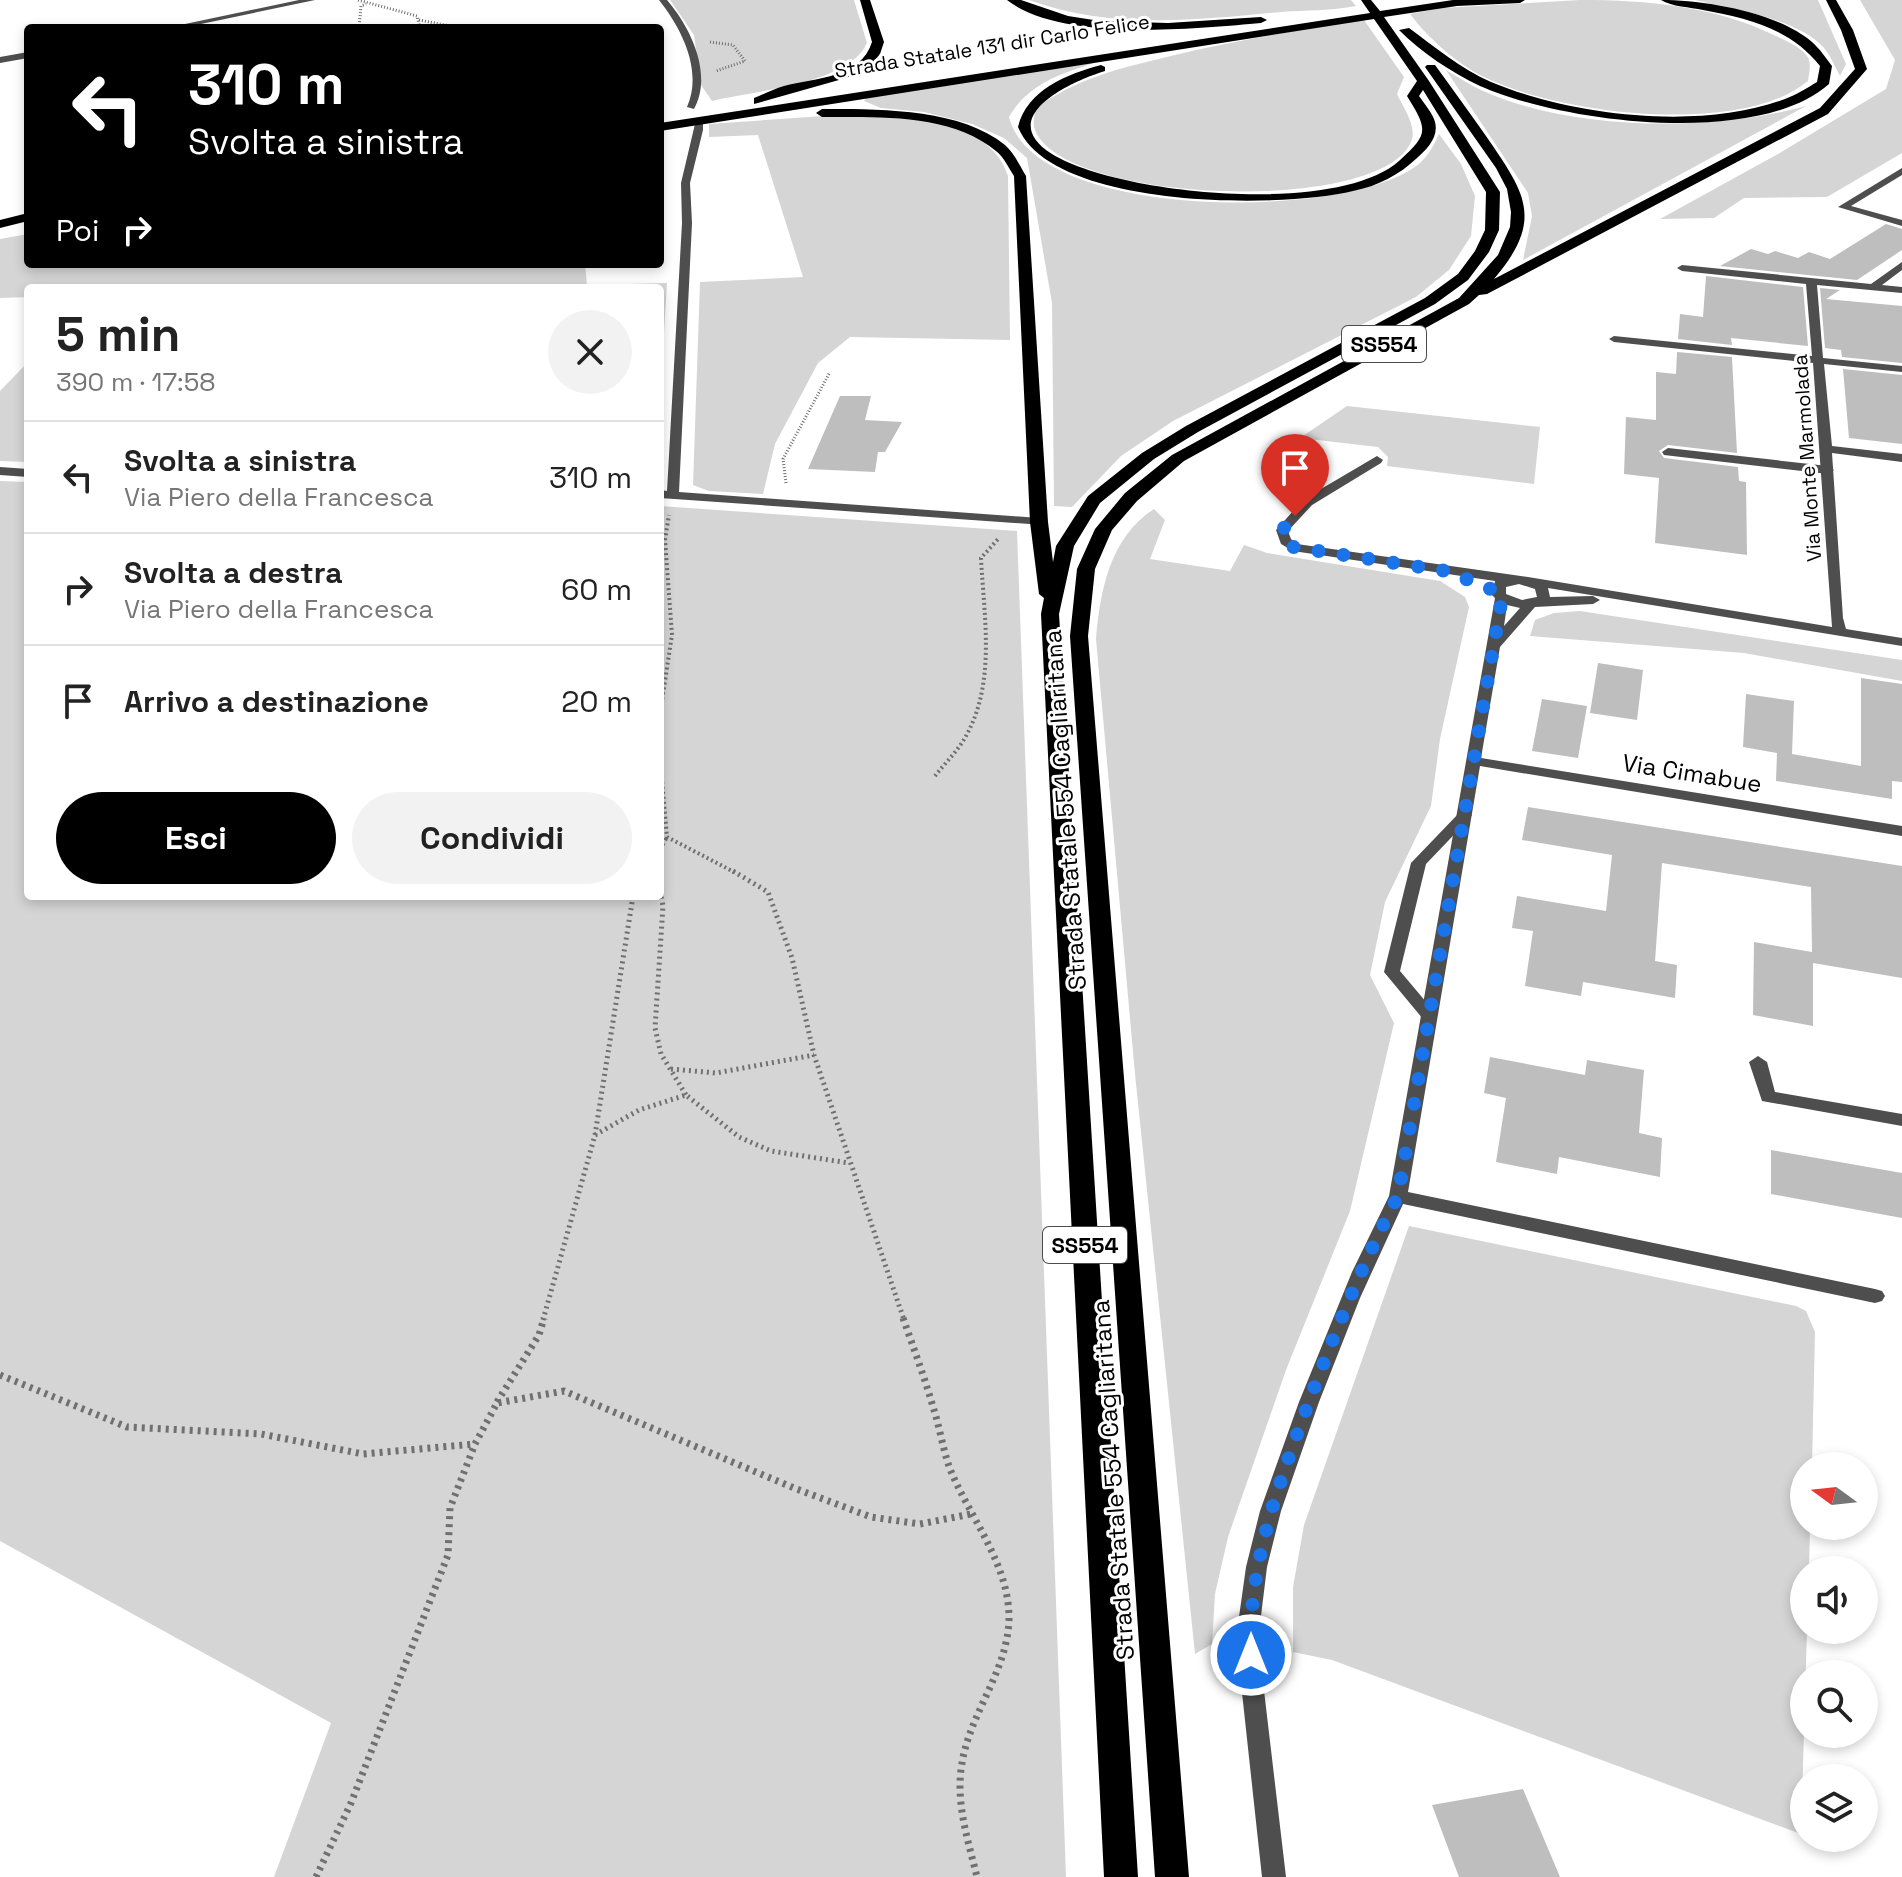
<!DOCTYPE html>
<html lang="it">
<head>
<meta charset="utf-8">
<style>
  :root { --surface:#fff; --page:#f2f2f2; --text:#222; --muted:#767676; --line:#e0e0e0; --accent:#000 }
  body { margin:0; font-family:"Space Grotesk",sans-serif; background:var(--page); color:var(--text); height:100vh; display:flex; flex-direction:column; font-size:30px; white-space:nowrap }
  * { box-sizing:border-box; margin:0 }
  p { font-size:26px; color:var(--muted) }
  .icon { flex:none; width:44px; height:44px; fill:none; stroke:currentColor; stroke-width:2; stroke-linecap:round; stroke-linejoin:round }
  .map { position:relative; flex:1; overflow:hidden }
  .details { position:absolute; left:24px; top:284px; width:640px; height:616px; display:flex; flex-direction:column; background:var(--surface); border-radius:8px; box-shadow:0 4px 12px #0003 }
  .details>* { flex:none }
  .guide { position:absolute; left:24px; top:24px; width:640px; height:244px; border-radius:8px; box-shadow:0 4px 12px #0003; background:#000; color:#fff; overflow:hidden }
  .needle { width:52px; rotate:285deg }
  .tools { position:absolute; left:1790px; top:1452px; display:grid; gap:16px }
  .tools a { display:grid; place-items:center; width:88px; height:88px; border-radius:50%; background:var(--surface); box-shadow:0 4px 12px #0003; font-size:40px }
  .pin { position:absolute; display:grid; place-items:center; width:68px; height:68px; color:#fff; margin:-82px -34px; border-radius:50% 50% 50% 0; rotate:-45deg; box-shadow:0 0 8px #0007 }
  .pin .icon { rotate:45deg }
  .me { position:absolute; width:88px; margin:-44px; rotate:0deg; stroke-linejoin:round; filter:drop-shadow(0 0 6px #0008) }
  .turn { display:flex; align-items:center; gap:28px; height:168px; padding:0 32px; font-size:36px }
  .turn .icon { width:104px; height:104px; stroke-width:2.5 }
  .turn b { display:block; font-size:56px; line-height:68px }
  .then { display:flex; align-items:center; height:76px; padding:0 32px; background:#0003; gap:16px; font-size:30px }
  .round { display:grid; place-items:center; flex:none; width:84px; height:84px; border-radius:42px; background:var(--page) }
  .headline { display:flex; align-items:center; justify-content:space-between; height:136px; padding:0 32px }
  h1 { font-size:48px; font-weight:600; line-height:60px }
  .action { display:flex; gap:16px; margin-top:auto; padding:16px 32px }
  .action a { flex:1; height:92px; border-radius:48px; background:var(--accent); color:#fff; font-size:32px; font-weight:600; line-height:92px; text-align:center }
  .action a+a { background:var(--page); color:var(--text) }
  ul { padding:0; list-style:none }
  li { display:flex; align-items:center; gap:24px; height:112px; padding:0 32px; border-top:2px solid var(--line) }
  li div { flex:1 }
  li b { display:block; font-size:30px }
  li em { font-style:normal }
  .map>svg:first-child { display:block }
  .green { fill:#d5d5d5 }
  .building { fill:#bebebe }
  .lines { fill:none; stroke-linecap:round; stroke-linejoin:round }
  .path-far3 { stroke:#707070; stroke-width:3; stroke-dasharray:1 2; stroke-linecap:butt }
  .path-far2 { stroke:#707070; stroke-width:4; stroke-dasharray:2 3; stroke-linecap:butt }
  .path-far1 { stroke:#707070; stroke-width:5; stroke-dasharray:2 4; stroke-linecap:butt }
  .path { stroke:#707070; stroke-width:7; stroke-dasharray:3 5; stroke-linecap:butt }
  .service { fill:#4e4e4e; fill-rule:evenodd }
  .minor { fill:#4e4e4e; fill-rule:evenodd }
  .trunk { fill:#000; fill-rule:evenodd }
  .route { stroke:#1a73e8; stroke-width:14; stroke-dasharray:0 25.2 }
  .labels { text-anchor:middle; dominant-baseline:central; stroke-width:6; stroke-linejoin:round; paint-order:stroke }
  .far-street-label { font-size:20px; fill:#000; stroke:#fff }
  .shield { fill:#fff; stroke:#4c4c4c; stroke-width:2 }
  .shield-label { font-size:22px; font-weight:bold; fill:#000 }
  .street-label { font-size:24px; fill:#000; stroke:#fff }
</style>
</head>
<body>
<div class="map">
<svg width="1902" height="1877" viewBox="0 0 1902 1877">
  <rect width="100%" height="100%" fill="#fff"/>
  <path class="green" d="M670 0H854L867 43C850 84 752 91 712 101L701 85 694 35Z
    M1029 0H1351L1356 6C1331 11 1306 10 1281 12 1197 20 1111 30 1029 0Z
    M1580 0C1647 0 1715 6 1776 36 1785 40 1801 47 1807 56 1812 63 1809 73 1808 81 1741 137 1559 114 1484 77 1457 64 1427 37 1410 14L1442 8Z
    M1695 0H1818L1846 64 1840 76C1835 67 1831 56 1824 48 1799 19 1732 9 1695 0Z
    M1860 0H1902V153L1827 197 1744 198 1714 218 1660 219 1778 154 1886 89 1895 60Z
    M1364 20 1404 77 1397 94C1403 107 1416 125 1412 139 1389 216 1056 205 1034 127 1033 122 1035 114 1035 109 1076 78 1121 68 1171 56 1235 40 1299 30 1364 20Z
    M1091 62 1094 63C1060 74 1028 84 1009 117 1035 222 1348 221 1419 164 1429 155 1434 145 1439 134L1461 164 1475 196 1471 236 1449 270 1416 297 1173 421 1121 456 1072 507 1054 506 1052 303 1027 158 1004 138 972 124 924 112 881 108 864 101 867 97Z
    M1446 70C1458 77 1470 85 1483 91 1573 131 1712 132 1806 106L1523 260 1532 216 1528 193Z
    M851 114C902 118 990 117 1008 176L1010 340 850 337 818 363 775 444 763 494 709 491 693 485 700 282 803 277 758 135 709 137V124Z
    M28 234V264H585L587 285 667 283 660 400V288H28V297L0 298V239Z
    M28 362V462L0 461V391Z
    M1347 406 1540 427 1534 484 1387 466 1388 457 1378 447 1300 438Z
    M0 481 28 482V896H660V506L1017 531 1066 1877H274L331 1723 0 1541Z
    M1154 509 1165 520 1150 559 1230 571 1244 545 1267 553 1440 581 1465 597 1469 607 1440 739 1431 806 1385 902 1370 975 1394 1023 1350 1211 1286 1370 1228 1537 1215 1594 1212 1644 1195 1654 1135 1074 1096 639C1100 591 1110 537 1154 509Z
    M1580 611 1902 660V681L1744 653 1530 636 1535 620 1554 613Z
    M1409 1226 1796 1306 1806 1311 1815 1332 1812 1466H1804V1526H1810L1809 1570H1804V1630H1807L1801 1834 1332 1660 1293 1652V1587L1304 1525Z"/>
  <path class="building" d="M1886 224 1902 229V250L1857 280 1720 266 1751 249 1768 254 1775 251 1798 258 1809 252 1830 259Z
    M1706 276 1803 287 1808 346 1731 338 1732 345 1678 339 1680 314 1703 317Z
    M1820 288 1840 290 1826 299 1902 306V363L1842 357 1841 350 1825 348Z
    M1677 352 1732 357 1737 453 1668 445 1659 451 1664 458 1738 467 1739 481 1746 482 1747 555 1655 543 1659 478 1624 474 1626 417 1656 420V372L1676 374Z
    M1843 369 1902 375V444L1849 438Z
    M840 396H871L865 420 902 422 885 452H878L875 472 808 469Z
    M1598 663 1643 670 1637 720 1590 713Z
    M1861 678 1902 684V782L1892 781V799L1776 781 1777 753 1743 747 1746 694 1794 701 1792 754 1861 766Z
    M1542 699 1587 706 1578 758 1532 751Z
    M1528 807 1902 866V978L1813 963V1026L1753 1015 1754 942 1812 952 1811 887 1662 863 1655 961 1677 965 1675 998 1583 982 1581 996 1525 986 1533 931 1512 928 1517 896 1606 911 1612 855 1522 840Z
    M1490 1057 1585 1075 1587 1060 1644 1070 1639 1133 1662 1138 1660 1177 1559 1157 1557 1174 1496 1162 1506 1098 1484 1093Z
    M1771 1150 1902 1173V1218L1771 1194Z
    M1523 1789 1560 1877H1459L1432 1805Z"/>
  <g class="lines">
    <path class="path-far3" d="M358 0 417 16 420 28
      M419 20 461 28
      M359 28 361 6 366 4
      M710 42 733 45 745 61 716 71
      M786 483 783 459 830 372"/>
    <path class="path-far2" d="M660 714 672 635 665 540 669 515
      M660 757 667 837 736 873
      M935 776C945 763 958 751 966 736 996 682 984 617 981 558L999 538
      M660 849 667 837"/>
    <path class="path-far1" d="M733 871 768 892 792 958 814 1055 904 1320
      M660 891 663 906 655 1028 661 1054 686 1095
      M671 1069 716 1073 814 1055
      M595 1135 639 1110 686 1095 739 1137 771 1151 849 1163
      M543 1320 595 1135 633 896"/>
    <path class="path" d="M903 1318C914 1349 925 1379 934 1410 940 1429 943 1450 950 1469 970 1518 1010 1565 1009 1620 1007 1672 970 1713 962 1763 955 1802 968 1840 977 1877
      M0 1375 127 1427 261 1434 363 1454 475 1444
      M497 1402 539 1335 544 1318
      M316 1877 351 1803 448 1555 450 1508 475 1444 497 1403 564 1391 794 1488 871 1517 920 1524 971 1514"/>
    <path class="service" d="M1668 448 1828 466 1834 470 1828 474 1664 455 1662 452Z
      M1465 811 1472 815 1470 818 1426 864 1400 971 1437 1015 1429 1020 1423 1019 1384 972 1411 863 1460 812Z"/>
    <path class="minor" d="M299 0H315L182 28H166Z
      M659 0H667C691 28 713 74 694 109L687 107C703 71 682 29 659 0Z
      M28 52V58L0 63V57Z
      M699 121 703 124V130L690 183 692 223 679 492 1039 518 1045 522 1043 525 660 498V490L667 491 682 223 681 183 695 124Z
      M1902 168V175L1851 206 1902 220V226L1838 207Z
      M1902 262V270L1882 285 1902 287V293L1817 285 1823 358 1902 366V372L1824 364 1832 446 1902 454V462L1832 453 1843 618 1846 629 1902 638V646L1548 588 1550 597 1593 596 1600 600 1593 604 1535 607 1500 647 1481 758 1902 826V836L1480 766 1408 1192 1875 1289 1882 1291 1885 1296 1882 1301 1875 1303 1403 1204 1360 1298 1319 1402 1281 1511 1267 1567 1260 1624 1261 1665 1286 1877H1262L1239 1665 1238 1624 1246 1567 1260 1511 1299 1402 1352 1272 1389 1196 1495 598 1492 595 1495 581 1293 551 1281 544 1276 530 1304 499 1377 456 1383 460 1381 463 1312 505 1288 531 1291 539 1297 544 1528 577 1832 627 1813 363 1614 342 1609 339 1614 336 1812 356 1806 284 1682 271 1677 268 1682 265 1871 284ZM1519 584 1535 589 1537 597 1522 600 1506 594V587ZM1507 605 1520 608 1504 626Z
      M0 467 28 469V477L0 475Z
      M1758 1056 1767 1062 1775 1092 1902 1114V1126L1762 1101 1749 1062Z"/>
    <path class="trunk" d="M860 0H870L884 42 880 54 871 65 846 78 754 104V98C764 94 774 89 784 86 815 78 861 78 872 42Z
      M1007 0H1021L1068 16 1100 21 1168 23 1261 17 1267 20 1261 23C1195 29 1060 42 1007 0Z
      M1361 0H1371L1380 11 1453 0H1525L1520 3 1457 6 1384 17 1429 81 1500 192 1499 230 1489 252 1468 280 1435 304 1198 432 1154 459 1100 503 1074 546 1059 614 1138 1877H1104L1041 614 1044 598 1039 594 1030 522 1014 176C1008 167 1004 157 996 151 951 113 877 117 822 117L816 113 822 109C877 109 960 108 1005 145 1014 153 1020 166 1026 176L1048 522 1053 562 1056 546 1088 496 1142 453 1186 426 1425 298 1458 274 1475 251 1485 230 1486 192 1423 90 1419 96C1424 103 1433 114 1435 122 1439 137 1427 149 1417 158 1399 175 1378 186 1353 191 1280 209 1051 209 1018 127 1027 90 1067 74 1101 65L1105 67V71C1072 81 993 117 1052 154 1119 195 1337 216 1399 161 1429 134 1428 130 1407 96L1417 81 1374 19 660 131V123L1370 13Z
      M1661 0C1705 0 1777 12 1812 42 1819 48 1826 58 1832 66L1829 84C1757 148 1561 122 1480 86 1452 73 1421 52 1399 30L1409 28C1435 47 1461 69 1491 82 1572 116 1701 131 1785 99 1796 95 1807 88 1817 82L1820 66C1791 29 1748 18 1703 10 1690 7 1672 7 1661 0Z
      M1826 0H1836L1853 30 1867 69 1828 114 1487 294 1479 295 1469 304 1184 461 1137 501 1112 530 1095 569 1088 636 1189 1877H1155L1070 636 1077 569 1095 529 1125 493 1172 455 1459 298 1498 255 1510 227 1511 212 1507 189 1496 168 1425 67 1427 65H1435C1452 88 1469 112 1486 136 1525 193 1545 219 1494 279L1820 108 1855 69 1841 30Z
      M28 213V221L0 228V220Z"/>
  </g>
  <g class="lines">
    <path class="route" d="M1251 1655C1247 1566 1280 1481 1310 1399 1336 1330 1363 1262 1398 1196L1502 598 1498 592 1446 571 1293 547 1285 541 1282 530 1295 516"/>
  </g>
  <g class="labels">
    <g class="far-street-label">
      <text transform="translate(992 46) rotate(-9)">Strada Statale 131 dir Carlo Felice</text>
      <text transform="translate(1807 458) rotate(-94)">Via Monte Marmolada</text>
    </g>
    <g class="shield">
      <rect x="1342" y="326" width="84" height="36" rx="6"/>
      <rect x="1043" y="1227" width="84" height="36" rx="6"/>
    </g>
    <g class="shield-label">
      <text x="1384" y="344">SS554</text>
      <text x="1085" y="1245">SS554</text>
    </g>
    <g class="street-label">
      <text transform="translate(1692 773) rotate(9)">Via Cimabue</text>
      <text transform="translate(1065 810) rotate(-94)">Strada Statale 554 Cagliaritana</text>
      <text transform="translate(1113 1480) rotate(-94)">Strada Statale 554 Cagliaritana</text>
    </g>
  </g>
</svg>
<div class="tools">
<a><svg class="needle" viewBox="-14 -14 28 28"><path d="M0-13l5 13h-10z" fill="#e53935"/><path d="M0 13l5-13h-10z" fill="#767676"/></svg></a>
<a><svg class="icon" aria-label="sound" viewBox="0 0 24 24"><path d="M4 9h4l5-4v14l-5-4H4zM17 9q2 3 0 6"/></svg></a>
<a><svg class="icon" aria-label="search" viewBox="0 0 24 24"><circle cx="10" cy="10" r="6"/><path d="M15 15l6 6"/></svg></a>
<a><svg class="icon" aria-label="layers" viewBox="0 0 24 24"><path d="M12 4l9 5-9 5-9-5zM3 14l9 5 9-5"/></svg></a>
</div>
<div class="pin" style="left:1295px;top:516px;background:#d93025"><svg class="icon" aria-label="arrive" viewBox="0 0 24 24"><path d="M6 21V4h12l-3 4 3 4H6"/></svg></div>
<svg class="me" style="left:1251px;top:1655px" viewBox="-20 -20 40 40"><circle r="17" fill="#1a73e8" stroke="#fff" stroke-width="3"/><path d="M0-11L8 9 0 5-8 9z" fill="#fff"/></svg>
<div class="guide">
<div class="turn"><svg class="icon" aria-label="left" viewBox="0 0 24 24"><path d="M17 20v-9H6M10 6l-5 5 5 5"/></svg><div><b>310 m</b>Svolta a sinistra</div></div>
<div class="then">Poi<svg class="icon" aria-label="right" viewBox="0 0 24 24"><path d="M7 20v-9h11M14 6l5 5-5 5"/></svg></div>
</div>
<section class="details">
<div class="headline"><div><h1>5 min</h1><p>390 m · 17:58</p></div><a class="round"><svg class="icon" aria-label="close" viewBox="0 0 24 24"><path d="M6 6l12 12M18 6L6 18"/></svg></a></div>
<ul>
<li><svg class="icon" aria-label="left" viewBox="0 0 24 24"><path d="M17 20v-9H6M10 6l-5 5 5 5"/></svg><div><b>Svolta a sinistra</b><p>Via Piero della Francesca</p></div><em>310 m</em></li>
<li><svg class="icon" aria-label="right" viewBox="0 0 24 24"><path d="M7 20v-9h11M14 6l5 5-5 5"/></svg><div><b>Svolta a destra</b><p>Via Piero della Francesca</p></div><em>60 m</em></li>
<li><svg class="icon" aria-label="arrive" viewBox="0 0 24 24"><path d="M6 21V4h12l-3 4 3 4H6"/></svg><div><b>Arrivo a destinazione</b></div><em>20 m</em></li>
</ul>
<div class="action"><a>Esci</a><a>Condividi</a></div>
</section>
</div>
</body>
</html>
